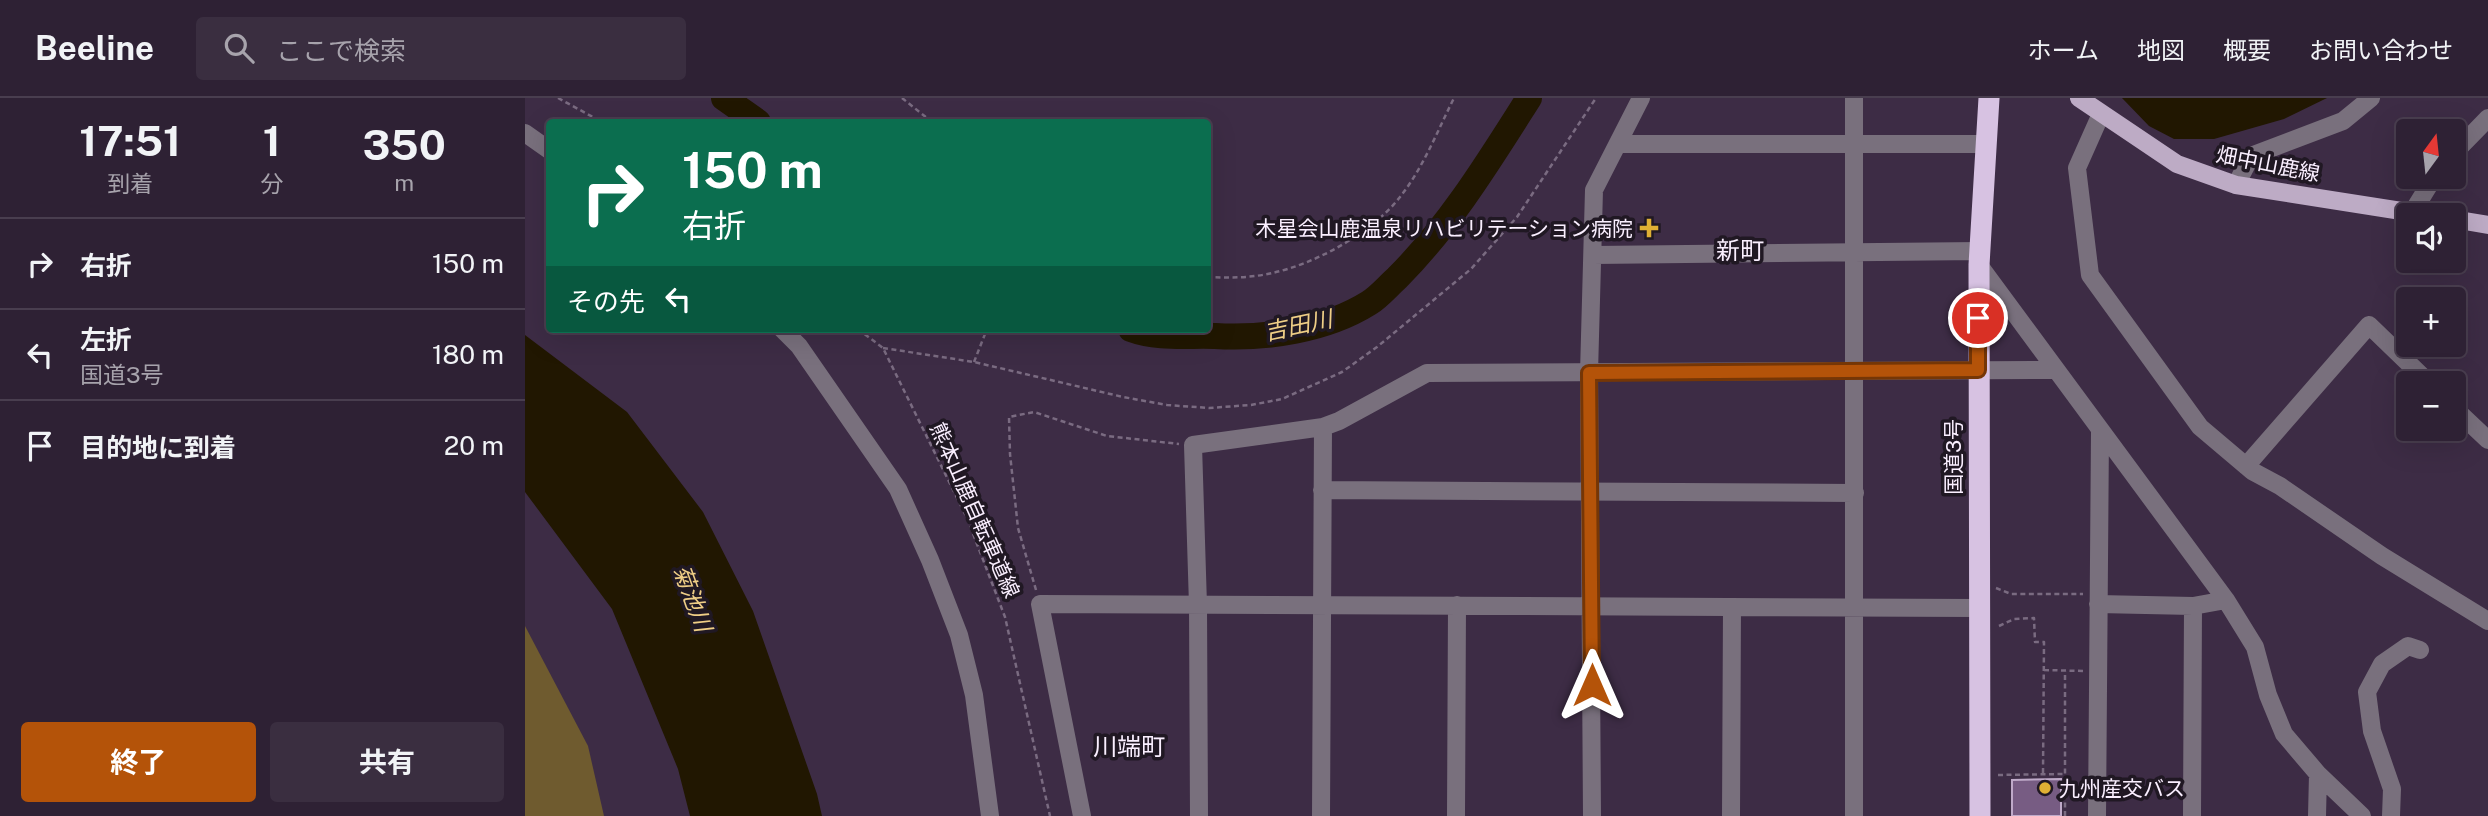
<!DOCTYPE html>
<html lang="ja">
<head>
<meta charset="utf-8">
<style>
  :root { --surface:#2e2134; --page:#3a2e40; --text:#f1f3f6; --muted:#a7a3ac; --line:#493e4f; --accent:#b45309 }
  body { margin:0; font-family:"Public Sans","Noto Sans JP",sans-serif; background:var(--page); color:var(--text); height:100vh; display:flex; flex-direction:column; font-size:26px; white-space:nowrap }
  * { box-sizing:border-box; margin:0 }
  p { font-size:23px; color:var(--muted) }
  .icon { flex:none; width:38px; height:38px; fill:none; stroke:currentColor; stroke-width:2; stroke-linecap:round; stroke-linejoin:round }
  .map { position:relative; flex:1; overflow:hidden }
  .panel { display:flex; flex-direction:column; background:var(--surface); width:525px }
  .panel>* { flex:none }
  .banner { position:absolute; left:21px; top:21px; width:665px; height:214px; border-radius:7px; box-shadow:0 7px 28px #0002,0 0 0 2px var(--line); background:#0b6e4f; color:#fff; overflow:hidden }
  .needle { width:46px; rotate:15deg }
  .fabs { position:absolute; left:1871px; top:21px; display:grid; gap:14px }
  .fabs a { display:grid; place-items:center; width:70px; height:70px; border-radius:7px; background:var(--surface); box-shadow:0 7px 28px #0002,0 0 0 2px var(--line); font-size:35px }
  .pin { position:absolute; display:grid; place-items:center; width:60px; height:60px; color:#fff; margin:-30px; border:4px solid #fff; border-radius:50%; box-shadow:0 2px 7px #0007 }
  .me { position:absolute; width:77px; margin:-38px; rotate:0deg; stroke-linejoin:round; filter:drop-shadow(0 0 5px #0008) }
  .turn { display:flex; align-items:center; gap:24px; height:147px; padding:0 21px; font-size:32px }
  .turn .icon { width:91px; height:91px; stroke-width:2.5 }
  .turn b { display:block; font-size:49px; line-height:60px }
  .then { display:flex; align-items:center; height:66px; padding:0 21px; background:#0003; gap:14px; font-size:26px }
  .eta { display:flex; justify-content:space-evenly; align-items:center; height:119px; text-align:center }
  .eta b { font-size:42px; font-weight:700; line-height:49px }
  .button { display:flex; gap:14px; margin-top:auto; padding:14px 21px }
  .button a { flex:1; height:80px; border-radius:7px; background:var(--accent); color:#fff; font-size:28px; font-weight:700; line-height:80px; text-align:center }
  .button a+a { background:var(--page); color:var(--text) }
  ul { padding:0; list-style:none }
  li { display:flex; align-items:center; gap:21px; height:91px; padding:0 21px; border-top:2px solid var(--line) }
  li div { flex:1 }
  li b { display:block; font-size:26px }
  li em { font-style:normal }
  header { display:flex; align-items:center; gap:42px; box-sizing:border-box; height:98px; padding:0 35px; background:var(--surface); border-bottom:2px solid var(--line) }
  header strong { font-size:33px }
  nav { display:flex; gap:38px; margin-inline-start:auto; font-size:24px }
  .search { width:490px; height:63px; background:var(--page); display:flex; align-items:center; gap:18px; box-sizing:border-box; padding:0 24px; border-radius:7px; color:var(--muted); font-size:26px }
  main { display:flex; flex:1; min-height:0 }
  .map>svg:first-child { display:block }
  .forest { fill:#6f5b2f }
  .water { fill:#211701 }
  .lines { fill:none; stroke-linecap:round; stroke-linejoin:round }
  .river { stroke:#211701; stroke-width:26 }
  .building { fill:#775c83; stroke:#bfaac9; stroke-width:2 }
  .path { stroke:#7a6b81; stroke-width:2.5; stroke-dasharray:5 3.5; stroke-linecap:butt }
  .minor { stroke:#79707d; stroke-width:18 }
  .major { stroke:#bdabc5; stroke-width:18 }
  .highway { stroke:#d7c2e2; stroke-width:21 }
  .route-casing { stroke:#753606; stroke-width:18 }
  .route { stroke:#b45309; stroke-width:12 }
  .poi-dot { fill:#e0b034; stroke:#201823; stroke-width:2.5 }
  .labels { text-anchor:middle; dominant-baseline:central; stroke-width:7; stroke-linejoin:round; paint-order:stroke }
  .street-label { font-size:21px; fill:#faefff; stroke:#201823 }
  .poi-label { font-size:21px; fill:#faefff; stroke:#201823; text-anchor:end }
  .water-label { font-size:23px; font-style:italic; fill:#efce86; stroke:#201823 }
  .quarter-label { font-size:24px; fill:#faefff; stroke:#201823 }
</style>
</head>
<body>
<header>
<strong>Beeline</strong>
<div class="search"><svg class="icon" aria-label="search" viewBox="0 0 24 24"><circle cx="10" cy="10" r="6"/><path d="M15 15l6 6"/></svg>ここで検索</div>
<nav><a>ホーム</a><a>地図</a><a>概要</a><a>お問い合わせ</a></nav>
</header>
<main>
<section class="panel">
<div class="eta">
<div><b>17:51</b><p>到着</p></div>
<div><b>1</b><p>分</p></div>
<div><b>350</b><p>m</p></div>
</div>
<ul>
<li><svg class="icon" aria-label="right" viewBox="0 0 24 24"><path d="M7 20v-9h11M14 6l5 5-5 5"/></svg><div><b>右折</b></div><em>150 m</em></li>
<li><svg class="icon" aria-label="left" viewBox="0 0 24 24"><path d="M17 20v-9H6M10 6l-5 5 5 5"/></svg><div><b>左折</b><p>国道3号</p></div><em>180 m</em></li>
<li><svg class="icon" aria-label="arrive" viewBox="0 0 24 24"><path d="M6 21V4h12l-3 4 3 4H6"/></svg><div><b>目的地に到着</b></div><em>20 m</em></li>
</ul>
<div class="button"><a>終了</a><a>共有</a></div>
</section>
<div class="map">
<svg width="1963" height="718" viewBox="0 0 1963 718">
  <rect width="100%" height="100%" fill="#3d2c45"/>
  <path class="forest" d="M0 528 63 648 79 718H0Z"/>
  <path class="water" d="M1597 0H1802L1759 21 1689 41H1649L1624 28Z
    M0 237 102 314 178 414 228 513 292 696 297 718H165L153 671 87 511 0 394Z"/>
  <g class="lines">
    <path class="river" d="M199 0 233 24
      M606 231C633 241 662 237 690 238 741 241 801 232 844 205 854 199 863 188 872 180 925 127 964 63 1004 0"/>
  </g>
  <path class="building" d="M1536 681V718H1487V682Z"/>
  <g class="lines">
    <path class="path" d="M33 0 77 24
      M377 0 407 24
      M682 179C704 180 726 180 747 175 790 166 847 135 875 99 898 70 912 34 929 0
      M333 231 358 250 442 420 480 519 525 718
      M358 250 449 264 598 299 642 307 684 310 726 307 757 301 817 274 852 249 946 171 992 119 1071 0
      M449 264 462 231
      M1471 490 1486 496H1558
      M511 492 493 430 485 356 484 319 509 314 582 338 654 346
      M1474 528 1489 521 1509 520 1510 544H1519L1518 676
      M1519 572 1558 573
      M1473 677 1540 676
      M1540 718V573"/>
    <path class="minor" d="M1329 0V718
      M1576 16 1552 70 1565 177 1675 329 1727 373 1755 388 1857 458 1963 523
      M0 35 24 52
      M1093 46H1460
      M1928 56 1963 20
      M1711 87 1726 58 1818 23 1846 0
      M1887 115 1909 79
      M1068 157 1455 153
      M1454 167 1701 502 1730 549 1743 597 1759 636 1793 676 1837 718
      M257 231 274 248 373 391 405 462 434 537 449 597 465 718
      M1928 309 1963 342
      M1721 368 1844 227 1904 285
      M797 392 1330 395
      M1573 506 1668 508 1701 502
      M557 718 515 506 1453 510
      M674 718 673 507 668 347 798 329 814 323 902 275 1530 272
      M796 718 798 329
      M931 718 932 507
      M1067 718 1064 275 1069 92 1116 0
      M1206 718 1207 509
      M1572 718 1575 334
      M1667 718 1668 508
      M1792 718 1793 676
      M1866 718 1867 691 1847 633 1842 594 1857 566 1883 548 1895 552"/>
    <path class="major" d="M1554 0 1652 66 1711 87 1902 117
      M1928 121 1963 127"/>
    <path class="highway" d="M1455 718 1454 167 1464 0"/>
  </g>
  <g class="lines">
    <g class="route-casing">
      <path id="route" d="M1067 587 1064 275 1453 272V220"/>
    </g>
    <use href="#route" class="route"/>
  </g>
  <g class="poi-dot">
    <path d="M1120.5 119.5h7v7h7v7h-7v7h-7v-7h-7v-7h7z"/>
    <circle cx="1520" cy="690" r="7"/>
  </g>
  <g class="labels">
    <g class="street-label">
      <text transform="translate(1743 66) rotate(11)">畑中山鹿線</text>
      <text transform="translate(1428 359) rotate(-90)">国道3号</text>
      <text transform="translate(450 412) rotate(66)">熊本山鹿自転車道線</text>
    </g>
    <g class="poi-label">
      <text x="1108" y="130">木星会山鹿温泉リハビリテーション病院</text>
      <text x="1534" y="690" text-anchor="start">九州産交バス</text>
    </g>
    <g class="water-label">
      <text transform="translate(773 227) rotate(-12)">吉田川</text>
      <text transform="translate(168 500) rotate(70)">菊池川</text>
    </g>
    <g class="quarter-label">
      <text x="1215" y="152">新町</text>
      <text x="604" y="648">川端町</text>
    </g>
  </g>
</svg>
<div class="fabs">
<a><svg class="needle" viewBox="-14 -14 28 28"><path d="M0-13l5 13h-10z" fill="#e53935"/><path d="M0 13l5-13h-10z" fill="#a7a3ac"/></svg></a>
<a><svg class="icon" aria-label="sound" viewBox="0 0 24 24"><path d="M4 9h4l5-4v14l-5-4H4zM17 9q2 3 0 6"/></svg></a>
<a>+</a>
<a>−</a>
</div>
<div class="pin" style="left:1453px;top:220px;background:#d93025"><svg class="icon" aria-label="arrive" viewBox="0 0 24 24"><path d="M6 21V4h12l-3 4 3 4H6"/></svg></div>
<svg class="me" style="left:1067px;top:587px" viewBox="-20 -20 40 40"><path d="M0-17L14 15 0 8-14 15z" fill="#b45309" stroke="#fff" stroke-width="4"/></svg>
<div class="banner">
<div class="turn"><svg class="icon" aria-label="right" viewBox="0 0 24 24"><path d="M7 20v-9h11M14 6l5 5-5 5"/></svg><div><b>150 m</b>右折</div></div>
<div class="then">その先<svg class="icon" aria-label="left" viewBox="0 0 24 24"><path d="M17 20v-9H6M10 6l-5 5 5 5"/></svg></div>
</div>
</div>
</main>
</body>
</html>
